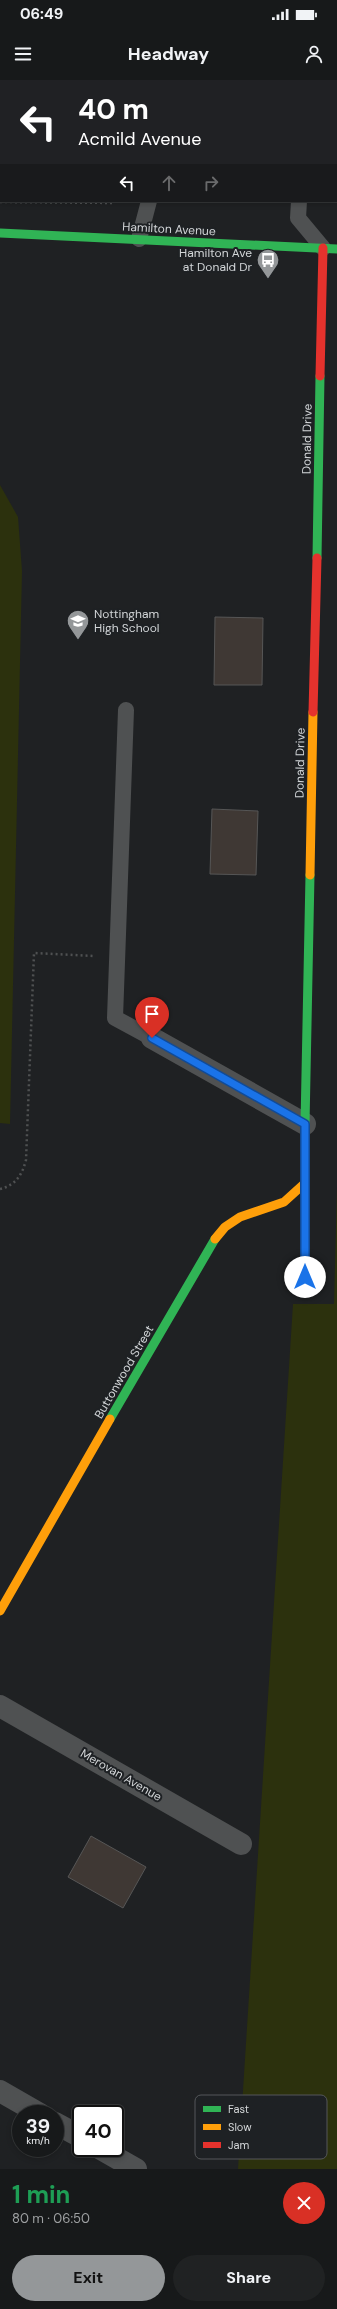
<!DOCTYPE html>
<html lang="en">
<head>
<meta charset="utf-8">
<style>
  :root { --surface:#17191a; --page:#202223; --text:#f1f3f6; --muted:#9ea0a2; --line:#363839; --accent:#949799 }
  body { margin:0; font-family:"DM Sans",sans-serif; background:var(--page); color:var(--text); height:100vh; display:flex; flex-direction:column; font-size:15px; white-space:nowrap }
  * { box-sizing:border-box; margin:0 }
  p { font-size:13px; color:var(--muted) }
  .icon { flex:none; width:22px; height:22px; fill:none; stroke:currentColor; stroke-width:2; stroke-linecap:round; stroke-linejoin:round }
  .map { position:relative; height:2089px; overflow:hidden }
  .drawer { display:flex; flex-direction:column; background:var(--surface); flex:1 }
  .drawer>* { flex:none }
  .top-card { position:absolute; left:0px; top:0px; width:337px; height:122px; box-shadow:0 2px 6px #0003,0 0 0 1px var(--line); background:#202124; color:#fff; overflow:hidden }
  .speed { position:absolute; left:12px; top:2025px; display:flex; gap:8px; font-size:20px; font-weight:700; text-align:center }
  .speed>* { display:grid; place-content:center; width:52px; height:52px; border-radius:50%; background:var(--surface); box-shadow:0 2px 6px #0003,0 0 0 1px var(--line); line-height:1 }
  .speed small { font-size:10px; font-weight:400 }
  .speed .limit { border:2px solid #111; border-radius:6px; background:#fff; color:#111 }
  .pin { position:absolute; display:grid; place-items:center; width:34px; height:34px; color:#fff; margin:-41px -17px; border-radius:50% 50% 50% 0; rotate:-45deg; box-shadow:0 0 4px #0007 }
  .pin .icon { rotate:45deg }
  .me { position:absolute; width:44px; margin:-22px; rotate:0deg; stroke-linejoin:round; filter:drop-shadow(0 0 3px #0008) }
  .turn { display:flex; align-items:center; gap:14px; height:84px; padding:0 12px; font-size:18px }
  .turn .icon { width:52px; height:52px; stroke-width:2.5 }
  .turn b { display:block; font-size:28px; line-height:34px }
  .lanes { display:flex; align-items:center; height:38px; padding:0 12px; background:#0003; justify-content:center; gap:20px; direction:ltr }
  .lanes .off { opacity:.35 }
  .round { display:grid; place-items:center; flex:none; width:42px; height:42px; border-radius:21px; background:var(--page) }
  .headline { display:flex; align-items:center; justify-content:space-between; height:68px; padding:0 12px }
  h1 { font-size:24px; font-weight:700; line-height:30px; color:#1e9e55 }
  .action { display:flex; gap:8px; margin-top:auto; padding:8px 12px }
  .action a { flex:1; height:46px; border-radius:24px; background:var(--accent); color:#111; font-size:16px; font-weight:700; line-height:46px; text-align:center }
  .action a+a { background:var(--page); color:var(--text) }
  .status { display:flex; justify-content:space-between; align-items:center; height:28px; padding:0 20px; background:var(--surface); direction:ltr }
  .status svg { height:11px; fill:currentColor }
  header { display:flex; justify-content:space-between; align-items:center; height:52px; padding:0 12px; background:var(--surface); font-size:18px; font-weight:700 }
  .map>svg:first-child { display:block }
  .green { fill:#2c310d }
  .building { fill:#3f3834; stroke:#565656 }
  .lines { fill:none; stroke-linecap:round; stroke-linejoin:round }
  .path { stroke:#4f5152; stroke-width:2.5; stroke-dasharray:2 3; stroke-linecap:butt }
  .lane { stroke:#4f5152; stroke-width:16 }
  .street { stroke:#4f5152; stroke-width:22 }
  .fast { stroke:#30b455; stroke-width:9 }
  .slow { stroke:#ff9f0a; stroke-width:9 }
  .jam { stroke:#e5322d; stroke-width:9 }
  .route-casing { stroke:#114b97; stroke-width:10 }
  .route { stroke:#1a73e8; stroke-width:7 }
  .labels { text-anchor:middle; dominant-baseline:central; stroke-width:4; stroke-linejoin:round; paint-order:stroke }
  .street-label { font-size:12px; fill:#d3d6d8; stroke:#1e2124 }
  .poi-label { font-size:12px; fill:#d3d6d8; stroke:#1e2124; text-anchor:end }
  .key { fill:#1e2124; stroke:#54575a; stroke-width:1 }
  .key-label { font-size:11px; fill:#d3d6d8 }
</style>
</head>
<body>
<div class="status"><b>06:49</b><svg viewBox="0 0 49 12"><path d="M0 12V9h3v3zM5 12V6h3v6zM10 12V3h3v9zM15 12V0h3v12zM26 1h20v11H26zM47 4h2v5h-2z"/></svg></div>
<header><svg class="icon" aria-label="menu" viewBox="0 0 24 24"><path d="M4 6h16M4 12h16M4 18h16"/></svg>Headway<svg class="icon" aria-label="person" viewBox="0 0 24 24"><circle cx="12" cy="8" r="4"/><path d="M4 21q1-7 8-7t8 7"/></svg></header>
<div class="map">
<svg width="337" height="2089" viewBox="0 0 337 2089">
  <rect width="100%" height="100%" fill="#1f2123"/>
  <path class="green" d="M0 405 18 437 22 491 10 1044 0 1043Z
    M337 1107V2089H238L293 1224H334Z"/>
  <path class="building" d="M163 0H191V1Z
    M215 537 263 538 262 605H214Z
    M212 729 258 731 256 795 210 794Z
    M91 1756 146 1787 123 1828 68 1797Z"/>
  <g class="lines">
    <path class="path" d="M0 122 115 123
      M0 1109C16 1105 22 1095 26 1080L34 873 94 876"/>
    <path class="lane" d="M318 1 321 0
      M299 121 298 138 323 168
      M139 159 149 121
      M126 630 115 938 152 958"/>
    <path class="street" d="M152 958 305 1044
      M0 1626 241 1764
      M0 2011 40 2034
      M55 2043 81 2057
      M99 2068 136 2089"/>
    <path class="fast" d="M0 153 337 169
      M317 478 320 296
      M305 1197V1044L310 795
      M110 1339 215 1159"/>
    <path class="slow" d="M310 795 313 632
      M215 1159 225 1147 240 1137 284 1122 305 1103
      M0 1531 110 1339"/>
    <path class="jam" d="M320 296 323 168
      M313 632 317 478"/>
  </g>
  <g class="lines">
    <g class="route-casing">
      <path id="route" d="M152 958 305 1044V1197"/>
    </g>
    <use href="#route" class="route"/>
  </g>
  <defs>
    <g id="bus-pin" transform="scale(1.15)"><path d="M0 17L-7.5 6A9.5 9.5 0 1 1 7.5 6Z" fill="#949799" stroke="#1e2124"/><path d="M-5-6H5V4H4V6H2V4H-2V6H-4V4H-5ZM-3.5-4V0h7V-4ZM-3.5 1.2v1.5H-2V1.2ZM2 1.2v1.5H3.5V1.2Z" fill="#fff"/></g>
    <g id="school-pin" transform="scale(1.15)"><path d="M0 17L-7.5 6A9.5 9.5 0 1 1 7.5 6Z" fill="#949799" stroke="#1e2124"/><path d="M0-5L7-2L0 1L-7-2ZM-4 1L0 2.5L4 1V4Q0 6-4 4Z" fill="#fff"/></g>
  </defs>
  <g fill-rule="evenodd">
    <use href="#bus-pin" x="268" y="180"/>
    <use href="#school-pin" x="78" y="541"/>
  </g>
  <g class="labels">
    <g class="street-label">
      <text transform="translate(169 149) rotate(3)">Hamilton Avenue</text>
      <text transform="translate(307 359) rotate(-89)">Donald Drive</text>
      <text transform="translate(300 683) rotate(-89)">Donald Drive</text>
      <text transform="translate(124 1292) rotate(-60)">Buttonwood Street</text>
      <text transform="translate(121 1695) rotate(30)">Merovan Avenue</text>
    </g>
    <g class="poi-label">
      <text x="252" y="173">Hamilton Ave<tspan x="252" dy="14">at Donald Dr</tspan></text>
      <text x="94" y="534" text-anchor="start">Nottingham<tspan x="94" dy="14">High School</tspan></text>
    </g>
  </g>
  <rect x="195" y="2015" width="132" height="64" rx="6" class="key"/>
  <rect x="203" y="2026" width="18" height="6" fill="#30b455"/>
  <rect x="203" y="2044" width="18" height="6" fill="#ff9f0a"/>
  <rect x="203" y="2062" width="18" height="6" fill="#e5322d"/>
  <g class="key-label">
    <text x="228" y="2033">Fast</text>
    <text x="228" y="2051">Slow</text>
    <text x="228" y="2069">Jam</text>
  </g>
</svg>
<div class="speed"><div>39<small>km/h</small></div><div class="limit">40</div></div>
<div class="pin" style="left:152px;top:958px;background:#d93025"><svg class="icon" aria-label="arrive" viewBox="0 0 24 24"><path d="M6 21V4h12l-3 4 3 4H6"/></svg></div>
<svg class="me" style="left:305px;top:1197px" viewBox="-20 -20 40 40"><circle r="19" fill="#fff"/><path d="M0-13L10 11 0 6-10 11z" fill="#1a73e8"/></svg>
<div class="top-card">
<div class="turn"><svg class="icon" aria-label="left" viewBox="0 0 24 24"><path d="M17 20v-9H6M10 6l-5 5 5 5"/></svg><div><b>40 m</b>Acmild Avenue</div></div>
<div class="lanes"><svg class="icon" aria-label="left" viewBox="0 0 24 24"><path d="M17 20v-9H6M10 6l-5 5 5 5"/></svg><svg class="icon off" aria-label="ahead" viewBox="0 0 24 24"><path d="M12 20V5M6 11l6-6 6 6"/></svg><svg class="icon off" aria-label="right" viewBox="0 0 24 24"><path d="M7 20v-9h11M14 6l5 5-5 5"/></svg></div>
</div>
</div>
<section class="drawer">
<div class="headline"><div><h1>1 min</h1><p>80 m · 06:50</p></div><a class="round" style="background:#d93025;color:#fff"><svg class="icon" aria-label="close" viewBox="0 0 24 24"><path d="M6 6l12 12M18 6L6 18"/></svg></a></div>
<div class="action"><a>Exit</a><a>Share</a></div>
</section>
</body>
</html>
